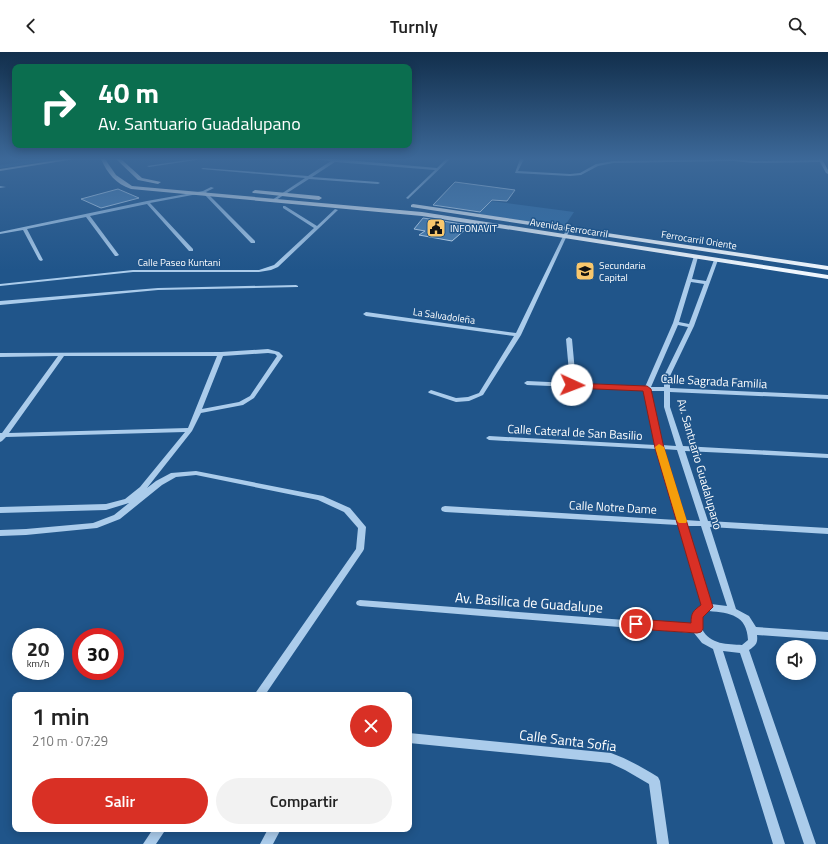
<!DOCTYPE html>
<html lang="es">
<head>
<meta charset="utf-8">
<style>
  :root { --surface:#fff; --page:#f2f2f2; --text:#222; --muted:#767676; --accent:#d93025 }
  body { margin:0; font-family:"Titillium Web",sans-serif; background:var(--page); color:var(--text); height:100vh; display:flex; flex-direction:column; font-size:15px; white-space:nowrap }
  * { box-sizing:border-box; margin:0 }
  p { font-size:13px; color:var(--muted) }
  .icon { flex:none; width:22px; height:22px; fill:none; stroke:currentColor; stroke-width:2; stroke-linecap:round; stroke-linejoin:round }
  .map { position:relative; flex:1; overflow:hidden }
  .panel { position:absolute; left:12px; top:640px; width:400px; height:140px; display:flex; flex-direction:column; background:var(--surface); border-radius:8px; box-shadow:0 2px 10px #0003 }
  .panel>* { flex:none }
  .hud { position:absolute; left:12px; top:12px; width:400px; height:84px; border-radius:8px; box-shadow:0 2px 10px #0003; background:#0b6e4f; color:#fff; overflow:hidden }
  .tools { position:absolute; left:776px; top:588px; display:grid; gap:8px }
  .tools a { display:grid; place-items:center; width:40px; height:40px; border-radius:50%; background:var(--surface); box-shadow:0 2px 10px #0003; font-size:20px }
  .speed { position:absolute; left:12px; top:576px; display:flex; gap:8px; font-size:20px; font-weight:700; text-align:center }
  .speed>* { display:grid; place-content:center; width:52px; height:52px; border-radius:50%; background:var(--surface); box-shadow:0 2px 10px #0003; line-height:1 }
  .speed small { font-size:10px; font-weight:400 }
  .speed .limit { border:6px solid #d22; background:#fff; color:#111 }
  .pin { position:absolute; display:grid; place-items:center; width:34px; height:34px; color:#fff; margin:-17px; border:2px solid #fff; border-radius:50%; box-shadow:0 1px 4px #0007 }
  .me { position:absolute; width:44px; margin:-22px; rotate:92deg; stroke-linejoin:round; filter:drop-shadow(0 0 3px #0008) }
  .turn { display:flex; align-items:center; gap:14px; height:84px; padding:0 20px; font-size:18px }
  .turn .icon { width:52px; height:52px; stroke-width:2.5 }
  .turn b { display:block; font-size:28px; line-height:34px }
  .round { display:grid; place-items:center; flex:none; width:42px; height:42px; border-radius:21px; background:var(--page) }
  .overview { display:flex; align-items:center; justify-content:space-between; height:68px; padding:0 20px }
  h1 { font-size:24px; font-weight:600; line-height:30px }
  .primary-button { display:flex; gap:8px; margin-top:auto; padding:8px 20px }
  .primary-button a { flex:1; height:46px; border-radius:24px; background:var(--accent); color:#fff; font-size:16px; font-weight:600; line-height:46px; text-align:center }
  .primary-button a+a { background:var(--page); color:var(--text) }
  header { display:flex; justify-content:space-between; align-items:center; height:52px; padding:0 20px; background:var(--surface); font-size:18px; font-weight:600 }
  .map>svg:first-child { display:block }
  .green { fill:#336fa7 }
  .building { fill:#4c81b3; stroke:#d0e5f8 }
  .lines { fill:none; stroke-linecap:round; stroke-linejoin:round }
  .minor { fill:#abcceb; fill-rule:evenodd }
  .major { fill:#f0f7fe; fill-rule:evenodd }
  .route { fill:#d93025; stroke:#8d1f18 }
  .slow { fill:#f59e0b }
  .labels { text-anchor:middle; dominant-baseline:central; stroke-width:3; stroke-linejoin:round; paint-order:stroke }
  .far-poi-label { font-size:10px; fill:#fff; stroke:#20558a; text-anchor:start }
  .far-street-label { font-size:10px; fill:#fff; stroke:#20558a }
  .street-label { font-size:12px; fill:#fff; stroke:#20558a }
  .near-street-label { font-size:14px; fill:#fff; stroke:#20558a }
</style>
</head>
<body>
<header><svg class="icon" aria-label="back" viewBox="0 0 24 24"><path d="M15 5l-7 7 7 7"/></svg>Turnly<svg class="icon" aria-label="search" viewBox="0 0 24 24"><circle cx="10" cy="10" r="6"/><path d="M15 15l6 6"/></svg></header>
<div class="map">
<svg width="828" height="792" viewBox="0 0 828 792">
  <rect width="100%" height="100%" fill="#20558a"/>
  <path class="green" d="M44 107H60L0 116V113Z
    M491 149 574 160 564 175 478 162Z"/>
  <path class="building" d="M455 130 515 138 507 149 492 148 480 160 433 153Z
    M118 137 139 146 101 156 81 147Z
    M423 166 468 173 465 176H467L452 189 419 183 425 179 414 177Z"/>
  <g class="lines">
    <path class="minor" d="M194 107H203L149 115 147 114Z
      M311 107H335L437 116 446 107H450L408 147 406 146 407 145 435 118 335 110 312 125 378 130 380 131 378 132 309 127 273 150 271 149 272 148 305 126 201 117 203 116 308 124 331 109Z
      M520 107H524L518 119 570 122 580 121 596 112 613 109 733 107 754 109 819 108 818 107H822L828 118V122L826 121 820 110 754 111 733 109 613 111 598 114 581 123 570 124 515 121Z
      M0 134 6 135 0 136Z
      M211 135 214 136 206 140 255 189V191H251L203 141 150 151 193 197V199H189L147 152 90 164 119 203 117 204H115L86 165 27 177 43 208 41 209 39 208 23 178 0 182V180L147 149 203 139Z
      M283 154H285L317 174 335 157 338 158 278 215 271 218 259 220H133L0 234V232L133 218H259L274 213 314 176 283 156Z
      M567 176 570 177 521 283 483 343 469 349 456 350 429 341 428 340 431 338 456 346 468 345 479 341 514 284 366 264 363 262 366 260 516 281Z
      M694 204 698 205 692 227 706 229 714 208 716 207 718 208 694 274 670 324V336L828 343V347L670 340V355L683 394 828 402V406L685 399 708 469 828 476V482L710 475 736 557 749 564 756 575 828 580V588L757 583C758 591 756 593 749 598L816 792H804L740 601 723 599 785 792H773L713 597 702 591 694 581 360 554 357 553 356 551 357 549 360 548 692 573C692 561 693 561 702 554L678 473 445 460 442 459 441 457 442 455 445 454 677 468 656 397 489 388 486 386 489 384 655 393 644 338 527 333 524 331 527 329 570 331 566 287 569 285 572 287 576 331 645 335 673 271ZM691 230 704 232 689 272 679 270ZM678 273 688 275 664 324V335H651ZM650 339H664V355L676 394 662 393ZM663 397 677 398 700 469 685 468ZM686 474H701L727 554 711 552ZM709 559C730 561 747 563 748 588L742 593C728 592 710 593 702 577 701 574 702 568 702 564Z
      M296 233 298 234V235L158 238 0 253V249L158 236Z
      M268 297 279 300 283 304 254 346 243 353 201 361 192 379 147 436 156 429 171 421 196 419 323 444 350 456 366 475 364 497 363 499 265 643H254L356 497 358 476 344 460 318 448 196 423 176 425 162 433 120 467 97 476 26 483 0 484V478L26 477 93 471 114 463 129 451 106 458 0 461V455L106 452 125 447 140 435 185 380 6 385 2 389 0 390V381H2L58 304 0 305V301L221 300ZM268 301 275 302 277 304 250 344 239 350 202 357 223 304ZM64 304H217L188 376 9 381Z
      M409 681 611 701C628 707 643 716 658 725L660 729 669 792H657L649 732 625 718 610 711 409 691Z
      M153 777H166L156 792H143Z
      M268 777H281L273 792H260Z"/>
    <path class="major" d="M64 107H75L0 119V117Z
      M101 107H105L116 123 132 134 422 160 828 223V227L422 164 131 137C116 132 107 121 101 107Z
      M116 107H121L142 126 161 130 158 132 138 128Z
      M255 138 319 144 322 146 319 148 253 141 252 140Z
      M413 152 828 214V218L411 155V153Z"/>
  </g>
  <linearGradient id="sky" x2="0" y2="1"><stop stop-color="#122f4c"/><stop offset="0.49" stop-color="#3c6898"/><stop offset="1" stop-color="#3c6898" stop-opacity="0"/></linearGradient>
  <rect width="828" height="218" fill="url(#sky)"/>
  <path class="route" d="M570 331 647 334 651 337 664 396 713 555 703 565V577L701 580 697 581 636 577 631 575 629 572 631 569 636 567 691 571C691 561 693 559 701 553L655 396 643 339 572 336 570 335Z"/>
  <path class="slow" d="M659 392 664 395 687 469 686 471H679L677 469 655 395Z"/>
  <defs>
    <g id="civic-square" transform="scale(1)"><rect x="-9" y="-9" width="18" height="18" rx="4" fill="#f9c76c" stroke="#20558a"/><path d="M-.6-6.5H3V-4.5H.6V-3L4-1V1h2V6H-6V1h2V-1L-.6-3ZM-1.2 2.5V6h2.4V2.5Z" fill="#111"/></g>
    <g id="school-square" transform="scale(1)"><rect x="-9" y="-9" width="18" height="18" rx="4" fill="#f9c76c" stroke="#20558a"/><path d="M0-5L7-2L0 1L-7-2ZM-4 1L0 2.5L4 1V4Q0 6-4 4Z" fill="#111"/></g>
  </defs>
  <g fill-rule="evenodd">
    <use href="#civic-square" x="436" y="176"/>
    <use href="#school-square" x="585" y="219"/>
  </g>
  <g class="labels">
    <g class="far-poi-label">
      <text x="450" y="176">INFONAVIT</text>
      <text x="599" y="213">Secundaria<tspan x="599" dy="12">Capital</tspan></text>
    </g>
    <g class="far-street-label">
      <text transform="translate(569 176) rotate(9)">Avenida Ferrocarril</text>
      <text transform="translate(699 188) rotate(9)">Ferrocarril Oriente</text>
      <text x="179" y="210">Calle Paseo Kuntani</text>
      <text transform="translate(444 264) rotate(8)">La Salvadoleña</text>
    </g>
    <g class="street-label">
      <text transform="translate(714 329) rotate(3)">Calle Sagrada Familia</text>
      <text transform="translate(575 380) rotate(3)">Calle Cateral de San Basilio</text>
      <text transform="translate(700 412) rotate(74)">Av. Santuario Guadalupano</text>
      <text transform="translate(613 455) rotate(3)">Calle Notre Dame</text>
    </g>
    <g class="near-street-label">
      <text transform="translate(529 550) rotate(4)">Av. Basilica de Guadalupe</text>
      <text transform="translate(568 688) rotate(7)">Calle Santa Sofia</text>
    </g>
  </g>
</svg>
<div class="tools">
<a><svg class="icon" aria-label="sound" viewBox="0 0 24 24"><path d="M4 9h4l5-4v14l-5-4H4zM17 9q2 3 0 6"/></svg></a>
</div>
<div class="speed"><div>20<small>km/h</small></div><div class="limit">30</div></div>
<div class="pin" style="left:636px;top:572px;background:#d93025"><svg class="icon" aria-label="arrive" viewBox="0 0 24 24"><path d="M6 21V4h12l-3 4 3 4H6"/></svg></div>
<svg class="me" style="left:572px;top:333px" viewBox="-20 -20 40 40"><circle r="19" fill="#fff"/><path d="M0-13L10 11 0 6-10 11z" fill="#d93025"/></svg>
<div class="hud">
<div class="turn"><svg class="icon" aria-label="right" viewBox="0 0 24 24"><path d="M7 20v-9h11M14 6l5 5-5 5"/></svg><div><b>40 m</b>Av. Santuario Guadalupano</div></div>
</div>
<section class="panel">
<div class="overview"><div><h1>1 min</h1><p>210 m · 07:29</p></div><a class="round" style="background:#d93025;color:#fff"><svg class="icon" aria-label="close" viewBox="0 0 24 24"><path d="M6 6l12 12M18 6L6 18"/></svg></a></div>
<div class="primary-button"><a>Salir</a><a>Compartir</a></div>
</section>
</div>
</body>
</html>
